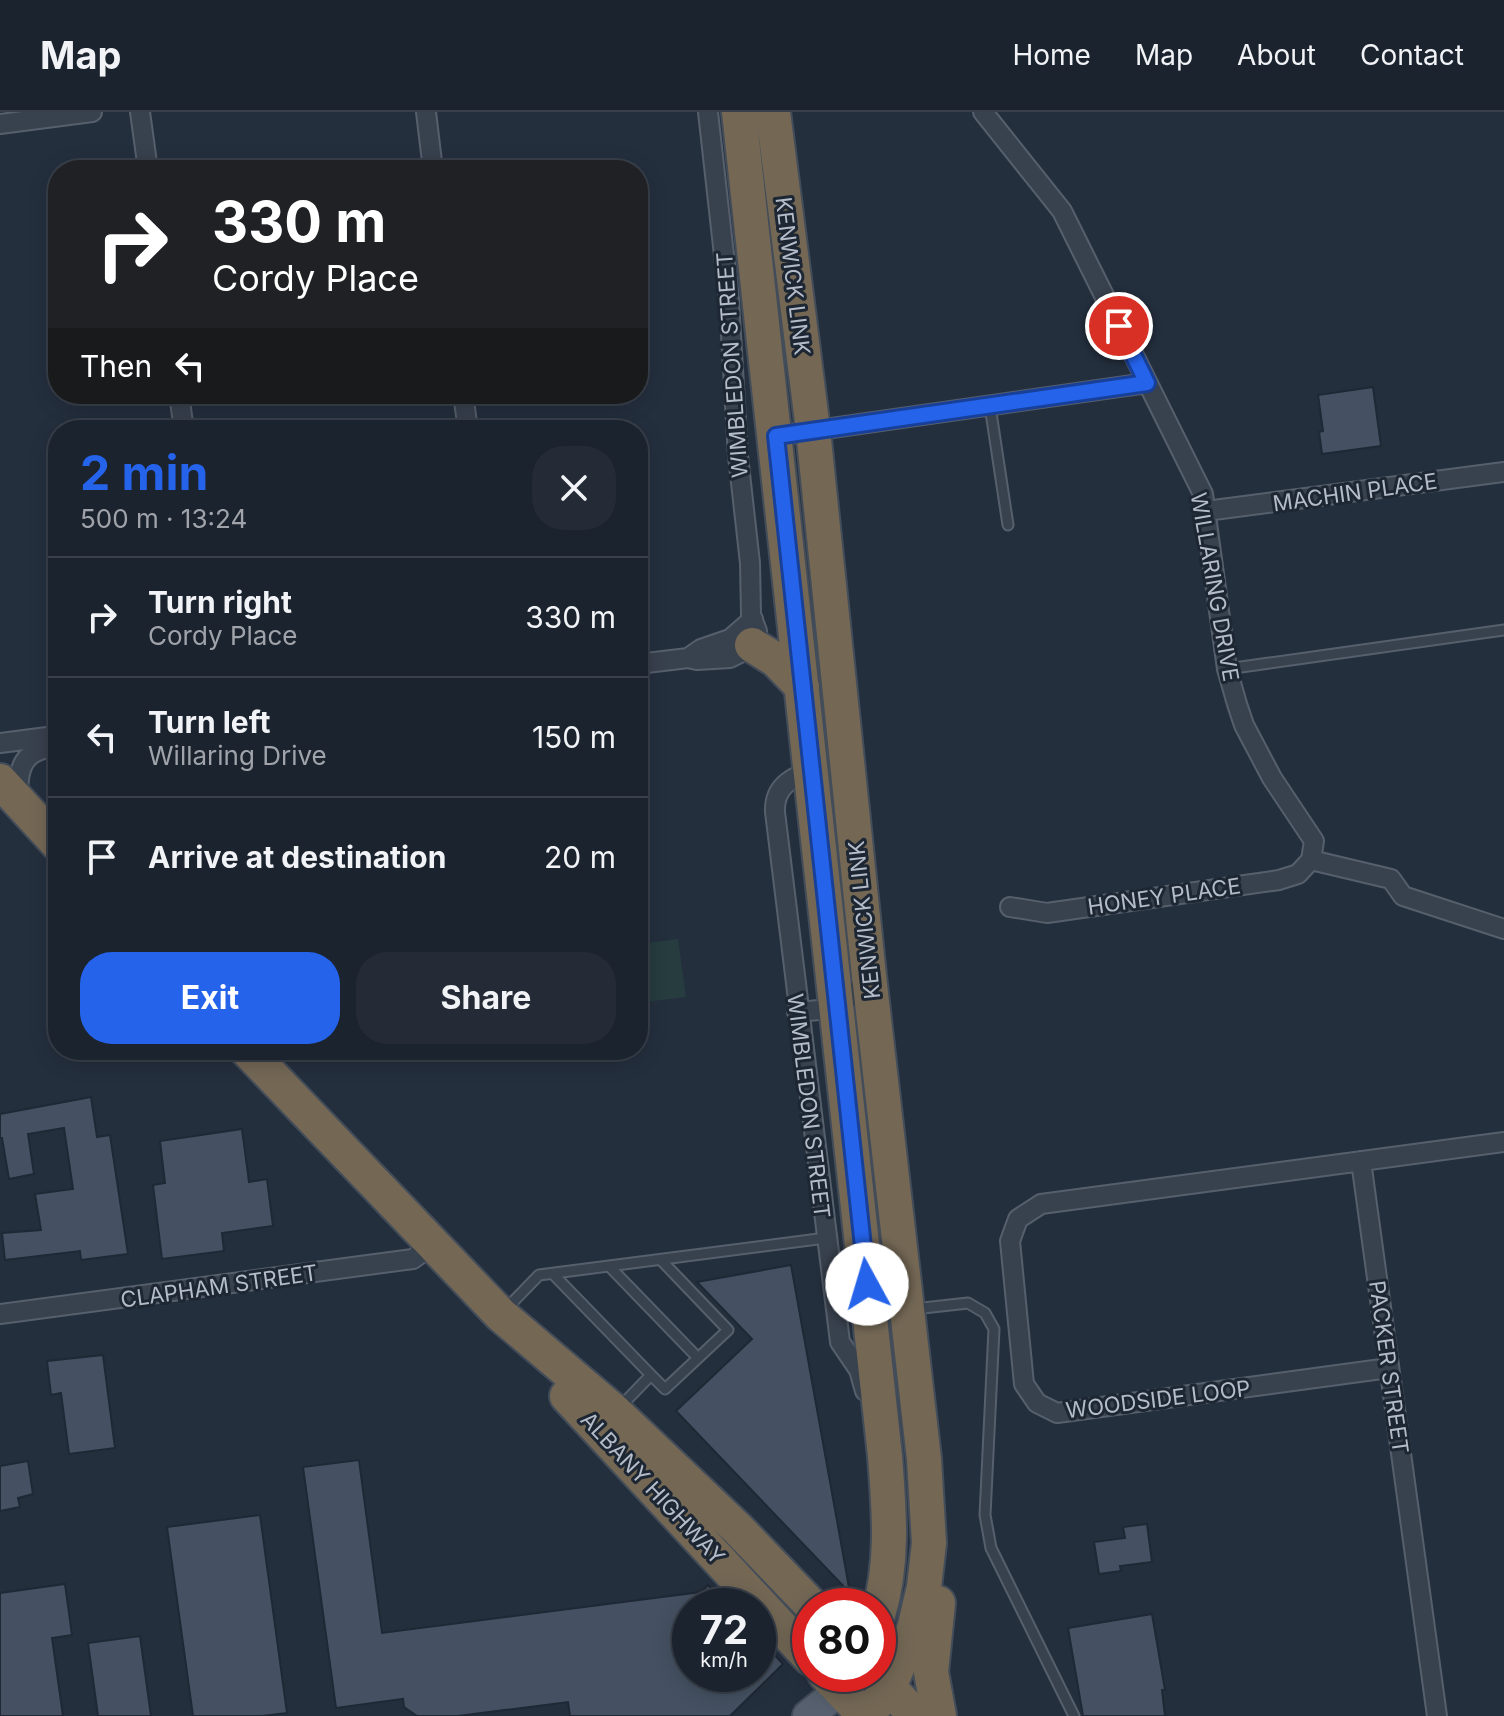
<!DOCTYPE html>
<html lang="en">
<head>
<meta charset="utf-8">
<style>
  :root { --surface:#1b232e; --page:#242b36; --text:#f1f3f6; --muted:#a0a4aa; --line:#39404a; --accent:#2563eb }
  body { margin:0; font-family:Inter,sans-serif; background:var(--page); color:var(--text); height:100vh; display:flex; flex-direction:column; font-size:30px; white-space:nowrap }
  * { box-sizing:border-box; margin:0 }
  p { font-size:26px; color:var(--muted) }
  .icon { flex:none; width:44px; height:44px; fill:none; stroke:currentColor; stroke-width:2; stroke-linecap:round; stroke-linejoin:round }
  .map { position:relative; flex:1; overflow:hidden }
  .details { position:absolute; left:48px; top:308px; width:600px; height:640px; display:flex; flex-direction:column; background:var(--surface); border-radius:32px; box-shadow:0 4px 20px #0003,0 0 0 2px var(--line) }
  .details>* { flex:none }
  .banner { position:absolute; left:48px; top:48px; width:600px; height:244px; border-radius:32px; box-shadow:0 4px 20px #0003,0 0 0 2px var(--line); background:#202124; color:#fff; overflow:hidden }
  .speed { position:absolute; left:672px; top:1476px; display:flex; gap:16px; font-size:40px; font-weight:700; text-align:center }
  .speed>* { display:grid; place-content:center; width:104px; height:104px; border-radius:50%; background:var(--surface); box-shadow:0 4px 20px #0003,0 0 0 2px var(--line); line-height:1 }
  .speed small { font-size:20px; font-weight:400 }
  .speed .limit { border:12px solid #d22; background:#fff; color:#111 }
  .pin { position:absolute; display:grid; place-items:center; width:68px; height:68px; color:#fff; margin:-34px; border:4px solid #fff; border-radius:50%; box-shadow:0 2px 8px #0007 }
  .me { position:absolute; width:88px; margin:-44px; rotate:354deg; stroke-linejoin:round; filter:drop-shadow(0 0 6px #0008) }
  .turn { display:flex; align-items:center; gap:28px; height:168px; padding:0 32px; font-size:36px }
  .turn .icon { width:104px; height:104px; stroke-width:2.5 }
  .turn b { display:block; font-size:56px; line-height:68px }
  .then { display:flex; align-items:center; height:76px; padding:0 32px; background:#0003; gap:16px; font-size:30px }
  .round { display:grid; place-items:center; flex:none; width:84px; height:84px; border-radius:32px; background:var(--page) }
  .summary { display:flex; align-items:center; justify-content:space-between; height:136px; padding:0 32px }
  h1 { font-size:48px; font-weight:700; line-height:60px; color:var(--accent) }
  .cta { display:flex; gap:16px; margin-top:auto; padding:16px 32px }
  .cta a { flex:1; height:92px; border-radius:32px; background:var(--accent); color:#fff; font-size:32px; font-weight:700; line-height:92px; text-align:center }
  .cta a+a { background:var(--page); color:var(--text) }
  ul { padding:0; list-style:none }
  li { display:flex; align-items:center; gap:24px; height:120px; padding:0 32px; border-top:2px solid var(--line) }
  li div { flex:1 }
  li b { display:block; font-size:30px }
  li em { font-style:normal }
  header { display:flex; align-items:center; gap:48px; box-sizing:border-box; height:112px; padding:0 40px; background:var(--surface); border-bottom:2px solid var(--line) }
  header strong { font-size:38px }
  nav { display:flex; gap:44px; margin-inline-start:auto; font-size:28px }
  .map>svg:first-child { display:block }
  .green { fill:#263c3f }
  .building { fill:#455162; stroke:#1f2835; stroke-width:2 }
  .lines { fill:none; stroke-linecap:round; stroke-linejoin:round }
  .lane-casing { stroke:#565f6c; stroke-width:13 }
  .street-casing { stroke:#565f6c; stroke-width:22 }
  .primary-casing { stroke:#414a57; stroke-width:34 }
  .highway-casing { stroke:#434c59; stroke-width:38 }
  .lane { stroke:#38414e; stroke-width:9 }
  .street { stroke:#38414e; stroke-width:18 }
  .primary { stroke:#56606e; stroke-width:30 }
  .highway { stroke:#746855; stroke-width:34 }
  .route-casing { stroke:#184099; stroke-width:20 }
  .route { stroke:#2563eb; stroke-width:14 }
  .labels { text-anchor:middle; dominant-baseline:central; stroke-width:6; stroke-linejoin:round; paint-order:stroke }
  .street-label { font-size:22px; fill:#b4bcc9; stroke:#1d2633 }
</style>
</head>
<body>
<header>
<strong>Map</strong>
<nav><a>Home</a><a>Map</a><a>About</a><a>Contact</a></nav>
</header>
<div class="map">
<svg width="1504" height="1604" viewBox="0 0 1504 1604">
  <rect width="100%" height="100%" fill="#242f3e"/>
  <path class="green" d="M678 827 686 885 638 891V832Z"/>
  <path class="building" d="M1373 275 1381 334 1322 342 1319 320 1323 319 1318 283Z
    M91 985 97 1025 110 1023 128 1142 81 1148 80 1139 5 1148 2 1121 41 1118 35 1082 73 1077 64 1016 28 1022 34 1062 9 1067 2 1026H0V1002Z
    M242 1017 249 1070 267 1067 273 1114 222 1121 224 1139 162 1147 153 1073 165 1071 160 1029Z
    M791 1153 850 1481 676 1299 752 1227 697 1170Z
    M103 1243 115 1336 69 1342 61 1281 51 1283 47 1249Z
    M359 1348 382 1521 701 1480 708 1473 728 1494H690V1562H758V1525L783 1552 730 1604H570L568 1590 458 1604H417L404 1595 403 1587 336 1596 303 1355Z
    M28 1349 33 1382 18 1386 20 1395 0 1399V1354Z
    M260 1403 287 1601 262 1604H193L167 1415Z
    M1147 1412 1152 1450 1120 1454 1121 1459 1099 1462 1094 1430 1125 1426 1123 1415Z
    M65 1472 72 1523 52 1526 63 1604H0V1481Z
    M1152 1502 1165 1578H1162L1165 1604H1083L1068 1516Z
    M140 1524 151 1604H98L88 1531Z"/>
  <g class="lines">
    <g class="lane-casing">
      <path id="lane" d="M990 294 1008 413
        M1227 557 1504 518
        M610 1155 698 1246
        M553 1162 651 1263 620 1295
        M506 1197 539 1163 826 1126
        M878 1201 968 1191 985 1201 994 1217 985 1403 991 1436 1074 1604
        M651 1263 665 1277 728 1218 662 1149"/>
    </g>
    <g class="street-casing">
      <path id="street" d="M140 0 148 58
        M426 0 433 58
        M983 0 1062 99 1203 382 1227 557 1237 592 1244 613 1272 666 1314 729 1311 748
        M0 12 92 0
        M179 282 184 318
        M463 282 468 318
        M776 324 1147 271
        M1206 399 1504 360
        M688 546 701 537 730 527 753 507
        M638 552 688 546 697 548 730 546 748 537 754 529 757 519 751 503 750 451 738 344 729 188 708 0
        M0 631 47 625 57 627
        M810 658C790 667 774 675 775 700L840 1230 859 1258 865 1279
        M18 687C18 670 18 646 38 639 45 636 51 636 58 633
        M1311 748 1391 767 1403 784 1504 817
        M1010 795 1047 801 1279 768 1298 762 1311 748
        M797 900C840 896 841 899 869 864
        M1361 1049 1437 1604
        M0 1202 413 1147 433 1132
        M1389 1256 1057 1301 1037 1291 1024 1272 1010 1129 1018 1107 1041 1092 1504 1030"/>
    </g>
    <g class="primary-casing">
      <path id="primary" d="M808 1604 840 1578"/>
    </g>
    <g class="highway-casing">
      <path id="highway" d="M739 0 885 1344C889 1397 894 1451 878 1503
        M773 0 813 318 869 864 924 1347 929 1431 924 1475 914 1517 889 1575 867 1604
        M752 533 776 548 802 575
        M0 669 58 732
        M247 938 501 1203 615 1300 737 1416 812 1494
        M567 1284 810 1546
        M938 1491 931 1560 939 1604
        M825 1562 865 1604
        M876 1562 916 1604"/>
    </g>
    <use href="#lane" class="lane"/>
    <use href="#street" class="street"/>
    <use href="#primary" class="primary"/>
    <use href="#highway" class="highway"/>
  </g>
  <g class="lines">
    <g class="route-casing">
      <path id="route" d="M867 1172 776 324 1147 271 1119 214"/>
    </g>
    <use href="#route" class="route"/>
  </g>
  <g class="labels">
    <g class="street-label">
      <text transform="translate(793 164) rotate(83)">KENWICK LINK</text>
      <text transform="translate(732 253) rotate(-94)">WIMBLEDON STREET</text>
      <text transform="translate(1355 380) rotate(-8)">MACHIN PLACE</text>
      <text transform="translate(1215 475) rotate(80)">WILLARING DRIVE</text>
      <text transform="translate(1164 784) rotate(-8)">HONEY PLACE</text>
      <text transform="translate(864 808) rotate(-96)">KENWICK LINK</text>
      <text transform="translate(809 994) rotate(83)">WIMBLEDON STREET</text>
      <text transform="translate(219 1174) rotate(-8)">CLAPHAM STREET</text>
      <text transform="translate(1389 1255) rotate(82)">PACKER STREET</text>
      <text transform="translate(1158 1287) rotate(-7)">WOODSIDE LOOP</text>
      <text transform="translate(653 1376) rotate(47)">ALBANY HIGHWAY</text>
    </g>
  </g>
</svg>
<div class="speed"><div>72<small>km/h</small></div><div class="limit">80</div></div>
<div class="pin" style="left:1119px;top:214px;background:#d93025"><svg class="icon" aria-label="arrive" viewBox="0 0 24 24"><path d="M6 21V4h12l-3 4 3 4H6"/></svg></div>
<svg class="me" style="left:867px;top:1172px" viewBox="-20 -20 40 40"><circle r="19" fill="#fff"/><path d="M0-13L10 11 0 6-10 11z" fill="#2563eb"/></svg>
<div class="banner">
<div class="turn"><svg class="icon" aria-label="right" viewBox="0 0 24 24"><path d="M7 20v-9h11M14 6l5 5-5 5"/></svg><div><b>330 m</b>Cordy Place</div></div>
<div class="then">Then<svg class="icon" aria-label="left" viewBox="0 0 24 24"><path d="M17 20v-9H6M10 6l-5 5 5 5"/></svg></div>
</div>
<section class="details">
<div class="summary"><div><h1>2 min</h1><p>500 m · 13:24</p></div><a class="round"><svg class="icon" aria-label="close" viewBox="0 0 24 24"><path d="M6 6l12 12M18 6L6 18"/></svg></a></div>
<ul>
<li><svg class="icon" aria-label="right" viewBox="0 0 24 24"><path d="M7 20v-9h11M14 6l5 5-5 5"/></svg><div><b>Turn right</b><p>Cordy Place</p></div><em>330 m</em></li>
<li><svg class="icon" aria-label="left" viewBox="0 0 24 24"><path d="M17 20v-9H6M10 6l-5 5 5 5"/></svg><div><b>Turn left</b><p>Willaring Drive</p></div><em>150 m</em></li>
<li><svg class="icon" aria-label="arrive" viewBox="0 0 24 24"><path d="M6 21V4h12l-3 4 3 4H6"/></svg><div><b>Arrive at destination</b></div><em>20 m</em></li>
</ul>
<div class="cta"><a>Exit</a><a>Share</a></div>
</section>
</div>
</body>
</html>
